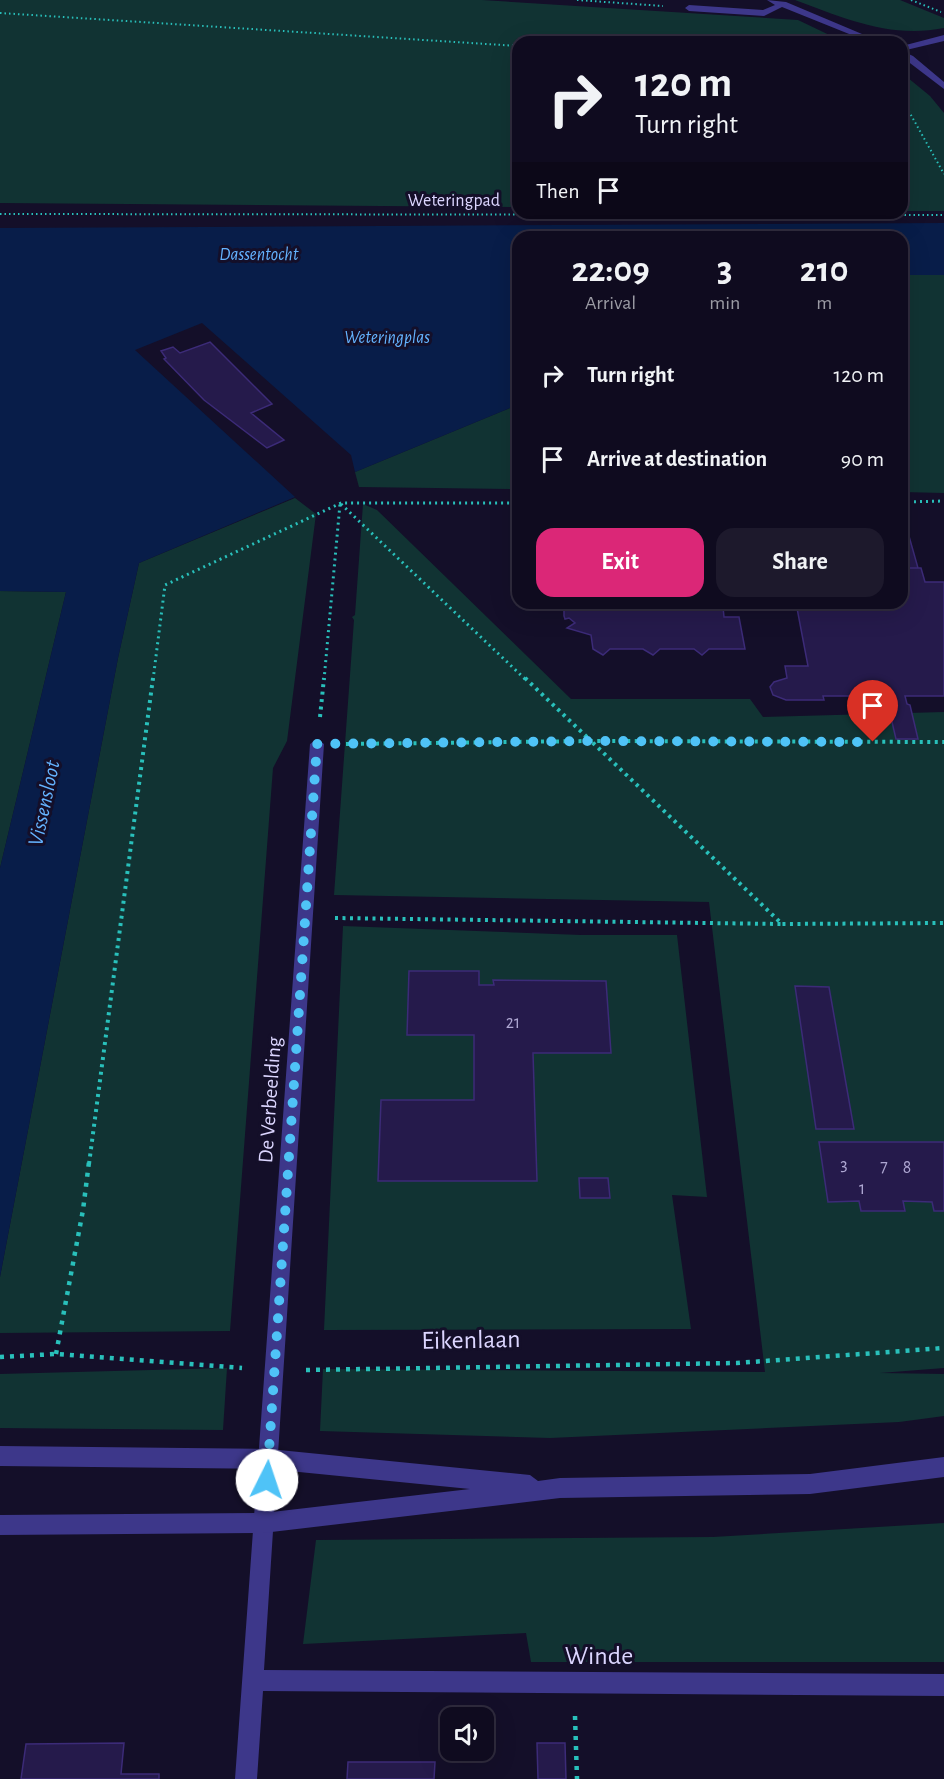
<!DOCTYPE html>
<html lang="en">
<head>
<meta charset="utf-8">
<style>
  :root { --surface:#0f0b1f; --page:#1d192c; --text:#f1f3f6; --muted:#9b9ba4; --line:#2f2b3d; --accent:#db2777 }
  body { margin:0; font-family:"Alegreya Sans",sans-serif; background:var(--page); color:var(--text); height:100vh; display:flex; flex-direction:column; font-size:22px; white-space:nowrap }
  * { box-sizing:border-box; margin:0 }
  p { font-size:20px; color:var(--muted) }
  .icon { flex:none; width:33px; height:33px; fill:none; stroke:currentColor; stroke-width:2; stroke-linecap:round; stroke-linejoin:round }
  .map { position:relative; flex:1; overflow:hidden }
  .details { position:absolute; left:512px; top:231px; width:396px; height:378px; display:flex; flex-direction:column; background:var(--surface); border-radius:18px; box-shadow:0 6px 24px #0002,0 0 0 2px var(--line) }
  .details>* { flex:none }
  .top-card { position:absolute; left:512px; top:36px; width:396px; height:183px; border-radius:18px; box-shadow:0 6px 24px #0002,0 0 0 2px var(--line); background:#0f0b1f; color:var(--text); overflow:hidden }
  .tools { position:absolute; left:440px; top:1707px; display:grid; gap:12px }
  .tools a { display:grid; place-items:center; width:54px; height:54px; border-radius:12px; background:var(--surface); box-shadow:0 6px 24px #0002,0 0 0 2px var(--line); font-size:30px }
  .pin { position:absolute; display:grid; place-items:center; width:51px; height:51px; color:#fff; margin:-62px -26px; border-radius:50% 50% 50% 0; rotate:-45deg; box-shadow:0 0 6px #0007 }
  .pin .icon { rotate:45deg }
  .me { position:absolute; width:66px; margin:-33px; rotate:4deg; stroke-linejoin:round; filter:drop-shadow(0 0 4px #0008) }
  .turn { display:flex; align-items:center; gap:21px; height:126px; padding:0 24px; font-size:27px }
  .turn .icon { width:78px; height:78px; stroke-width:2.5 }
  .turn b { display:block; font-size:42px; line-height:51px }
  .then { display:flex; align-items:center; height:57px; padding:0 24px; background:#0003; gap:12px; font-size:22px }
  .eta { display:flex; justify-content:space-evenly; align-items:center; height:102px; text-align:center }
  .eta b { font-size:36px; font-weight:700; line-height:42px }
  .button { display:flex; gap:12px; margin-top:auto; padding:12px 24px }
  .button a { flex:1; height:69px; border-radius:18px; background:var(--accent); color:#fff; font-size:24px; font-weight:700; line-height:69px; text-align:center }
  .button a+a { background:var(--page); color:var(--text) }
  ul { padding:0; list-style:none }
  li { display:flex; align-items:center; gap:18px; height:84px; padding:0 24px }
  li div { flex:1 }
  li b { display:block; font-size:22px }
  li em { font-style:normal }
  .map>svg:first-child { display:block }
  .green { fill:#133 }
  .water { fill:#081d49 }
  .building { fill:#251a4b; stroke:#3c2b78; stroke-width:1.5 }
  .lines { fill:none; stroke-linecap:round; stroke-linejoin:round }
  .path-far3 { stroke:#29c0bb; stroke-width:2; stroke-dasharray:1.5 3; stroke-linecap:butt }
  .path-far2 { stroke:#29c0bb; stroke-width:3; stroke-dasharray:2 4; stroke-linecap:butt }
  .path-far1 { stroke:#29c0bb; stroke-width:4; stroke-dasharray:3 4.5; stroke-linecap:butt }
  .path { stroke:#29c0bb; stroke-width:4.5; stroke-dasharray:4 6; stroke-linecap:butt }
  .minor { fill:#3d378a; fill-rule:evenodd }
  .tertiary { fill:#3d378a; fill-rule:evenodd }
  .route { stroke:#4fc3f7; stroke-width:10; stroke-dasharray:0 18 }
  .labels { text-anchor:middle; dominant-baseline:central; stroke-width:6; stroke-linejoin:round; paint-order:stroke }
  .far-street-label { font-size:18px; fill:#dcd6ff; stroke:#140f29 }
  .far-water-label { font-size:18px; font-style:italic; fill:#64b3ff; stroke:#140f29 }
  .number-label { font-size:18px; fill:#aea7d2 }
  .street-label { font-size:21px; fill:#dcd6ff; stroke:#140f29 }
  .water-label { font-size:22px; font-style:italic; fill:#64b3ff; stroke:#140f29 }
  .near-street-label { font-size:26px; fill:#dcd6ff; stroke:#140f29 }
</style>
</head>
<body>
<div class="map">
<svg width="944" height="1779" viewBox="0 0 944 1779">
  <rect width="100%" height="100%" fill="#140f29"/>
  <path class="green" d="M0 0H482L798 20 844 42H518L517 207 0 203Z
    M795 0H900L944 18V28C890 39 844 18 795 0Z
    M902 73 930 96 944 113V211H902Z
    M902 275H944V493L902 492Z
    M517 405V489L359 487 355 472Z
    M295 498 316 514 287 741 273 768 230 1331 0 1333V1277L118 658 139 563Z
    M363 504 377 510 571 699H750L763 717 944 712V1368L880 1373 944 1374V1416L899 1422 550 1438 320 1431 323 1369 765 1372 709 902 334 895 354 620 352 617 355 615Z
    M0 591 66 592 0 868Z
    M343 926 581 935H677L707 1197 672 1195 691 1329 324 1330Z
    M227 1368 223 1430 0 1428V1374Z
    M944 1523V1662H531L526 1633 303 1644 316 1540 713 1537Z"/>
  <path class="water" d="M944 223V275H902V237H518L517 405 355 472 351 455 202 323 135 350 295 497 139 563 118 658 0 1277V868L66 592 0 591V228Z"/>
  <path class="building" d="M210 342 272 404 251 413 284 440 267 448 204 400 164 359 166 358 161 351 173 347 180 353Z
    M902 527 907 529 918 568H902Z
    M902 568H921L925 582H944V696H905L907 704 910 705 918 739H896L888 705H891L889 696H823L824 700H786L773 695 770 687 774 682 787 678 785 666H808L796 603H902Z
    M569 603H726L727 607H723L724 617H739L745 649H709L702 655 694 649H660L653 655 643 649H610L603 655 593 649 591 635 567 628 575 623 569 618 565 619 564 616V610Z
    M409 971H479V985H494L493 980 606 981 611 1053H533L537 1181H378L381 1100H474V1035H407Z
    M795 986 829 987 854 1129H816Z
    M819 1142H944V1211H934L932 1202 903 1201 905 1211H861L859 1201 828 1202Z
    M579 1178H608L610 1198H580Z
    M124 1743 121 1774H159V1779H21L26 1744Z
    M537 1743H565L566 1779H538Z
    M348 1762H435L434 1779H347Z"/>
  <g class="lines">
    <path class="path-far3" d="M577 0 663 6
      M911 0 941 12
      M0 13 518 46
      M902 99 944 174
      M0 214 944 215"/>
    <path class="path-far2" d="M902 502 944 501
      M341 504 526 680
      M153 680 165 585 341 503H518
      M324 680 340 504"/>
    <path class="path-far1" d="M525 678 591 741 944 742
      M320 717 324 678
      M346 744 591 741 782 924 944 923
      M335 918 781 924
      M89 1164 153 678"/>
    <path class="path" d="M56 1354 83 1210 89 1162
      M0 1357 56 1354 242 1368
      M306 1370 737 1363 944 1348
      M575 1716 577 1779"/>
    <path class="minor" d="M767 0 786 2 881 42H869L782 7 764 16 689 11 685 8 689 5 763 10 775 5Z
      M944 35V41L902 51 913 56 944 82V89L902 57V46Z
      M317 739 324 744 264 1670 944 1674V1696L263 1691 257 1779H235L310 744Z"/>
    <path class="tertiary" d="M0 1446 269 1449 530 1475 538 1481 560 1478 810 1474 944 1457V1477L810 1494 560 1498 263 1533 0 1535V1515L263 1513 470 1489 269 1469 0 1466Z"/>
  </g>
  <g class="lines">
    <path class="route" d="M267 1480 317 744 591 741 873 742"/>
  </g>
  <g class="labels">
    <g class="far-street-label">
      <text x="454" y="201">Weteringpad</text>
    </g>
    <g class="far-water-label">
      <text x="259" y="255">Dassentocht</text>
      <text x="387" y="338">Weteringplas</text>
    </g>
    <g class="number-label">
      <text x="513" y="1023">21</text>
      <text x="844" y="1165">3</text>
      <text x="884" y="1167">7</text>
      <text x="907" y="1168">8</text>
      <text x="862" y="1189">1</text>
    </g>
    <g class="street-label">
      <text transform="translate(270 1100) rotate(-86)">De Verbeelding</text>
    </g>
    <g class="water-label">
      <text transform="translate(44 803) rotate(-78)">Vissensloot</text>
    </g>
    <g class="near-street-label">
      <text transform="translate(471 1340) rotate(-1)">Eikenlaan</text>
      <text x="599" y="1656">Winde</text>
    </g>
  </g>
</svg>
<div class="tools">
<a><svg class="icon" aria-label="sound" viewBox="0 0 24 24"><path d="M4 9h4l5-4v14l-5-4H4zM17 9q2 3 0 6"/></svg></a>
</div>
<div class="pin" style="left:873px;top:742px;background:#d93025"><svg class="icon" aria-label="arrive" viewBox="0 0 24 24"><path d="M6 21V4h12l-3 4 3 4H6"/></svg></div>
<svg class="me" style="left:267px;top:1480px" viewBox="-20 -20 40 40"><circle r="19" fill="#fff"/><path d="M0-13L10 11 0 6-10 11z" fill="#4fc3f7"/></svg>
<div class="top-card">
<div class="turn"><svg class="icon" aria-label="right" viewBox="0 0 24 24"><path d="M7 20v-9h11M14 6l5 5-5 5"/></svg><div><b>120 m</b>Turn right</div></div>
<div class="then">Then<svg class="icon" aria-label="arrive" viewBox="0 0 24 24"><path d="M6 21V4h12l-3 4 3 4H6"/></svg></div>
</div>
<section class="details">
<div class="eta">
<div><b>22:09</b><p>Arrival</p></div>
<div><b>3</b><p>min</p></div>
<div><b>210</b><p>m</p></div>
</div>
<ul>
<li><svg class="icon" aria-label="right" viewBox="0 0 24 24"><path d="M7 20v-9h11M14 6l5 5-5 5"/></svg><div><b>Turn right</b></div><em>120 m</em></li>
<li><svg class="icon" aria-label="arrive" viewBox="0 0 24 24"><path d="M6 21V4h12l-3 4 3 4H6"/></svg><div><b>Arrive at destination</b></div><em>90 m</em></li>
</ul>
<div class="button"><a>Exit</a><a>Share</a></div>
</section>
</div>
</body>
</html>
